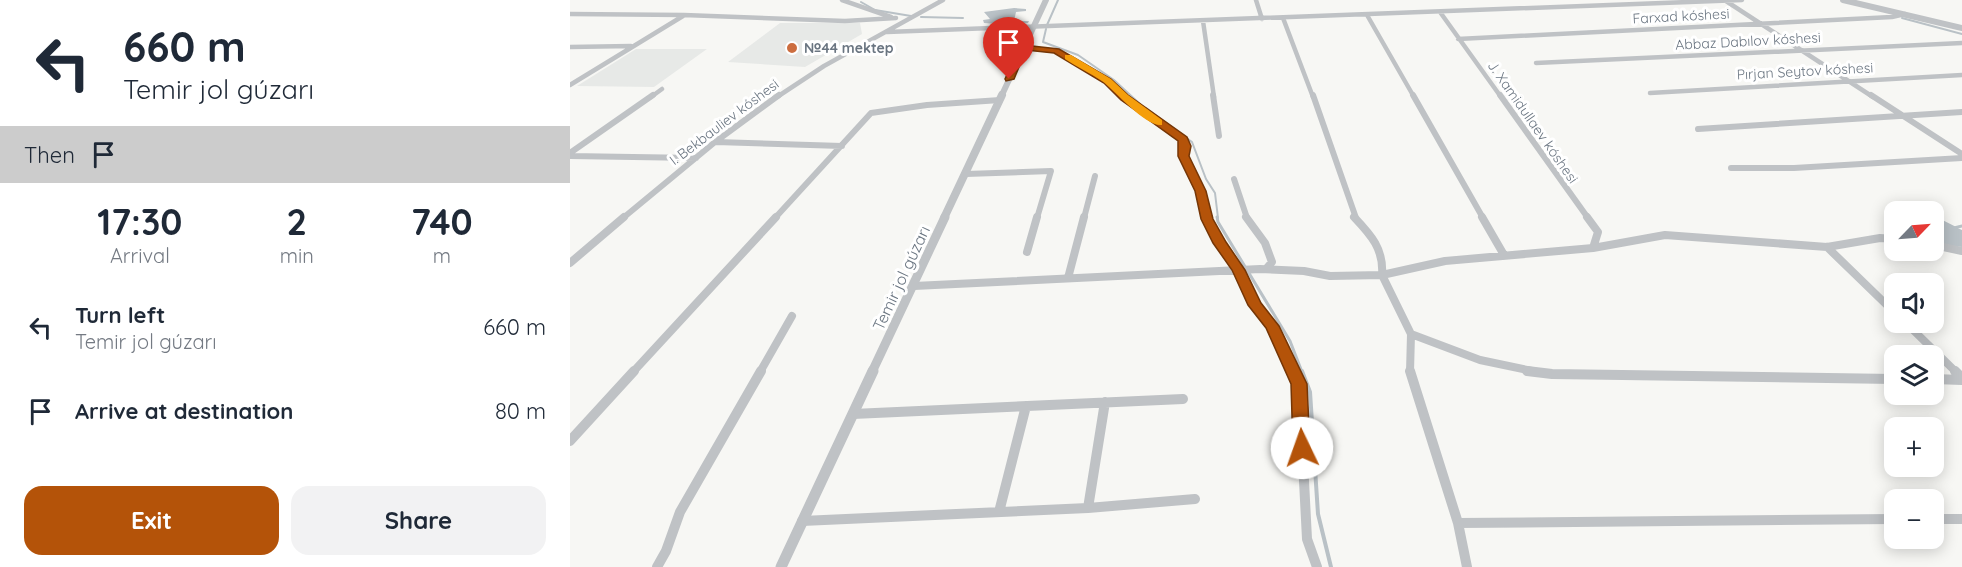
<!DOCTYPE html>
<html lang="en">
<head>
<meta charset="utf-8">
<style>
  :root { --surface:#fff; --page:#f2f2f3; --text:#1f2937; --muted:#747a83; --accent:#b45309 }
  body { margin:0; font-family:Quicksand,sans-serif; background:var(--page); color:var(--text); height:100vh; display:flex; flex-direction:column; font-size:22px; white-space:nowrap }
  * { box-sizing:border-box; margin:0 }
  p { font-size:20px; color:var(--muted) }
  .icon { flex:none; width:33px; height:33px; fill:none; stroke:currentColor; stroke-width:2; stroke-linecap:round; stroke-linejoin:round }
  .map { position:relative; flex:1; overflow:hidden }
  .side { display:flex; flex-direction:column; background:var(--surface); width:570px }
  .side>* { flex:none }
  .guide { background:#fff; color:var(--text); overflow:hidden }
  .needle { width:39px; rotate:65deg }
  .tools { position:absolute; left:1314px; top:201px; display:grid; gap:12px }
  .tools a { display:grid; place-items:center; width:60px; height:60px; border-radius:12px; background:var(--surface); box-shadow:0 3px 15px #0003; font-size:30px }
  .pin { position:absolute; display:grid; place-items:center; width:51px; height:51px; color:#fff; margin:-62px -26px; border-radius:50% 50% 50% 0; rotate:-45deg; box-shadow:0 0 6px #0007 }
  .pin .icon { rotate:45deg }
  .me { position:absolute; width:66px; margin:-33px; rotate:357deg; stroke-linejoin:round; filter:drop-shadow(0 0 4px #0008) }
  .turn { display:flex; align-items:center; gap:21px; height:126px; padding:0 24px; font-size:27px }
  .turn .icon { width:78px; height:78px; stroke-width:2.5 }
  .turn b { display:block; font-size:42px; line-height:51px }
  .then { display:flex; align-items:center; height:57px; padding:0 24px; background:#0003; gap:12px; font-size:22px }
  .eta { display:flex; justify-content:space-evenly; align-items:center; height:102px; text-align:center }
  .eta b { font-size:36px; font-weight:700; line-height:42px }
  .primary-button { display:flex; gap:12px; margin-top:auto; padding:12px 24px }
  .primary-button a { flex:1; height:69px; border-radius:18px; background:var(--accent); color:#fff; font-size:24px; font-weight:700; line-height:69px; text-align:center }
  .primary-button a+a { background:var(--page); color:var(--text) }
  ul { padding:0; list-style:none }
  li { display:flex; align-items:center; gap:18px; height:84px; padding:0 24px }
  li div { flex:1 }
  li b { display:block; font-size:22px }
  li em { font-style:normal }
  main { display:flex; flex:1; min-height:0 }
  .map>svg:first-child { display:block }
  .built { fill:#e7e9e7 }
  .water { fill:#b9c1c6 }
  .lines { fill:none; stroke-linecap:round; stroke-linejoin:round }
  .stream-far2 { stroke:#b9c1c6; stroke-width:2 }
  .stream-far1 { stroke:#b9c1c6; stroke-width:3 }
  .stream { stroke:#b9c1c6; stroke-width:4 }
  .minor-far3 { stroke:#bfc2c5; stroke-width:4.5 }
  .minor-far2 { stroke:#bfc2c5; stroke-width:6 }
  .minor-far1 { stroke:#bfc2c5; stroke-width:8 }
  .minor { stroke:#bfc2c5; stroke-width:10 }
  .tertiary-far3 { stroke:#bfc2c5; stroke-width:6 }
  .tertiary-far2 { stroke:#bfc2c5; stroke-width:8 }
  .tertiary-far1 { stroke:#bfc2c5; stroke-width:9 }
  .tertiary { stroke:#bfc2c5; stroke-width:11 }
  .route { fill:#b45309; stroke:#753606; stroke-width:1.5 }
  .slow { fill:#f59e0b }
  .poi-dot { fill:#cc6d3f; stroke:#fff; stroke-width:2 }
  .labels { text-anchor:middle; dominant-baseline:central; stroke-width:6; stroke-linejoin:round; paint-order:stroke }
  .far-street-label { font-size:14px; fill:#6a7581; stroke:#fff }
  .far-poi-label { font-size:14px; font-weight:bold; fill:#6a7581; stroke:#fff; text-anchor:start }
  .street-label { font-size:16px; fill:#6a7581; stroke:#fff }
</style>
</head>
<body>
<main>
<section class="side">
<div class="guide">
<div class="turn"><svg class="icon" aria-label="left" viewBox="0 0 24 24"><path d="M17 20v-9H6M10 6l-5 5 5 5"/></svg><div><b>660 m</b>Temir jol gúzarı</div></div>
<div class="then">Then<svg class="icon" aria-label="arrive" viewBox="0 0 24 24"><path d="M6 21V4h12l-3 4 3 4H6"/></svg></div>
</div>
<div class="eta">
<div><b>17:30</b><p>Arrival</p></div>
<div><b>2</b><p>min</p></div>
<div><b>740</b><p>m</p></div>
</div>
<ul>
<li><svg class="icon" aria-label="left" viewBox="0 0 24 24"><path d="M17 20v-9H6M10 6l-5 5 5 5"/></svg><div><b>Turn left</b><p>Temir jol gúzarı</p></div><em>660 m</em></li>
<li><svg class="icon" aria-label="arrive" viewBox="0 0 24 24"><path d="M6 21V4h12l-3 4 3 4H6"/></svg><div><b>Arrive at destination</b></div><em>80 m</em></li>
</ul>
<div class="primary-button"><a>Exit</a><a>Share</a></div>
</section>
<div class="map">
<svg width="1392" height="567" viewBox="0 0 1392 567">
  <rect width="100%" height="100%" fill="#f7f7f4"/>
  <path class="built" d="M210 23H290L292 34 235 67 158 62Z
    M66 49H137L84 87 7 86Z"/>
  <path class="water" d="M444 8 456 9V11L446 12 444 21H459L458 23 441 25 414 23 413 20 420 19 414 12Z
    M1364 218C1374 219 1383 226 1392 230V247L1364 244Z"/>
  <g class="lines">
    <path class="stream-far2" d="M291 2 305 10 341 16
      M351 17 393 18
      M1332 18 1392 34
      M477 25 488 0
      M476 29 473 42 508 55 544 80 570 104
      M427 30 448 39
      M576 108 622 142 636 179 645 193 648 218"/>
    <path class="stream-far1" d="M647 217 648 222 720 341 732 372
      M1384 228 1392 226"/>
    <path class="stream" d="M732 371 740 392 748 514 761 567"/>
    <path class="minor-far3" d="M272 0 321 17
      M686 0 692 19
      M1156 1 1303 97
      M870 12 931 97
      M0 14 114 15 275 21 326 18
      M797 15 844 97
      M713 18 743 97
      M633 21 644 97
      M317 32 1172 0
      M888 39 1322 17 1335 14
      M0 47 61 46
      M454 48 486 51 538 81 555 97
      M966 63 1392 43
      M0 85 113 16
      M1080 93 1392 75
      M81 97 92 89
      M207 97 254 66 373 0"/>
    <path class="minor-far2" d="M553 95 613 140 615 146 613 156 630 191 637 218
      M643 95 649 136
      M743 95 786 218
      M843 95 913 218
      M930 95 1018 218
      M1301 95 1392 154
      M1128 129 1392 112
      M146 142 272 146
      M0 153 83 95
      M0 156 126 158
      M1161 168H1224L1392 158
      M396 174 481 171 467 218
      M664 179 677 218
      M53 218 145 142 209 95
      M205 218 301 113 357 105 430 100
      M514 218 525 176"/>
    <path class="minor-far1" d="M636 217 649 243 668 270 685 305 702 326 724 372
      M676 217 695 243 702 262 696 269
      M784 217C801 235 814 249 812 275
      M912 217 934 255
      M1017 217 1028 232 1023 248
      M1364 245 1392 251
      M1257 247 1324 312
      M457 252 467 217
      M0 263 54 217
      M812 275 841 334 910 360 967 372
      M498 278 514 217
      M344 286 690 269 734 271 760 276 812 275 875 261 1023 248 1095 235 1257 247 1310 238 1324 239
      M1335 322 1386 372
      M63 372 206 217
      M190 372 222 316
      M840 372 841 334"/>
    <path class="minor" d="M723 371 729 384 737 539 747 567
      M840 371 888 523 897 567
      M957 371 982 374 1324 379
      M1385 371 1392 378
      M1364 379 1392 380
      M283 414 613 399
      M0 441 64 371
      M518 508 535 402
      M429 512 456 406
      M1364 519H1392
      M232 521 518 508 625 499
      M888 523 1324 519
      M87 567 96 551 110 512 191 371"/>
    <path class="tertiary-far3" d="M1273 0 1392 28
      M431 97 476 0"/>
    <path class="tertiary-far2" d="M374 218 432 95"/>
    <path class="tertiary-far1" d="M302 372 375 217"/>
    <path class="tertiary" d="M211 567 303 371"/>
  </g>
  <path class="route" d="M453 45 489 49 541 79 558 95 617 137 621 146 619 156 636 191 643 219 656 242 675 270 691 303 709 326 737 384 740 448 738 453 732 455 726 453 723 448 721 384 696 328 678 305 662 270 643 243 631 219 625 191 608 156V141L551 100 534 83 484 53 456 50 444 79 436 81 435 79 449 48Z"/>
  <path class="slow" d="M495 55H501L541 79 558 95 592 120V125C575 127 546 91 532 81 520 73 507 67 495 59Z"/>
  <circle class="poi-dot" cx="222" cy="48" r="6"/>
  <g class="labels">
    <g class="far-street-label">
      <text transform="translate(1111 16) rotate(-3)">Farxad kóshesi</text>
      <text transform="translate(1178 41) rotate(-3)">Abbaz Dabılov kóshesi</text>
      <text transform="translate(1235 71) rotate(-3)">Pırjan Seytov kóshesi</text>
      <text transform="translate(154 122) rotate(-37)">I. Bekbauliev kóshesi</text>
      <text transform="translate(963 122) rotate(55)">J. Xamidullaev kóshesi</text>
    </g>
    <g class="far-poi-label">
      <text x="234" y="48">№44 mektep</text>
    </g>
    <g class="street-label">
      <text transform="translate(331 278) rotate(-65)">Temir jol gúzarı</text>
    </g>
  </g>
</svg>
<div class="tools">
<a><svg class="needle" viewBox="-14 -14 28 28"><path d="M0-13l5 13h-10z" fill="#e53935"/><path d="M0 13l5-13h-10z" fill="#747a83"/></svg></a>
<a><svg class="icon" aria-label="sound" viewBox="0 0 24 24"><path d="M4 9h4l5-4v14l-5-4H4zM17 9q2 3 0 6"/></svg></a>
<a><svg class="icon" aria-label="layers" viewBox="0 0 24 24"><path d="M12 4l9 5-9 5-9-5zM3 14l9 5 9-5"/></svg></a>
<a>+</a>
<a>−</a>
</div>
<div class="pin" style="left:439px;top:79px;background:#d93025"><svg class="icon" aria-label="arrive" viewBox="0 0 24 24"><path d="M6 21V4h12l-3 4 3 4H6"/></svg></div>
<svg class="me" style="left:732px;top:448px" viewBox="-20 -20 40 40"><circle r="19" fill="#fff"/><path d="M0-13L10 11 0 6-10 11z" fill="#b45309"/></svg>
</div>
</main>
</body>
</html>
